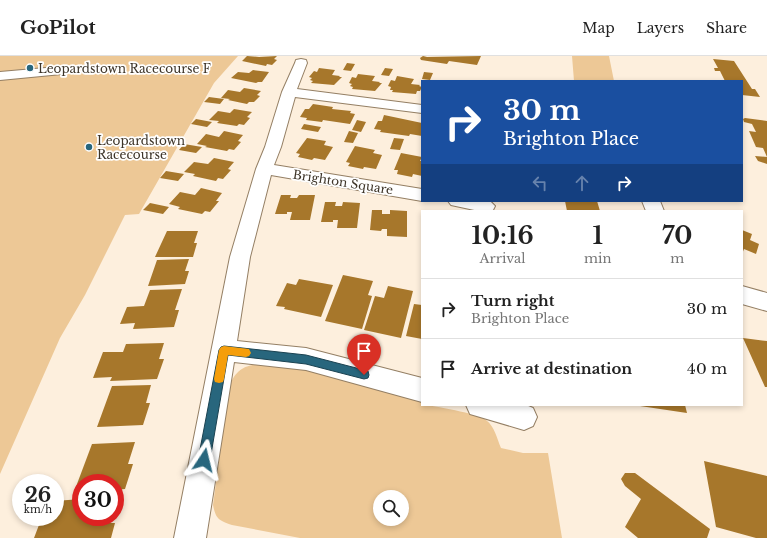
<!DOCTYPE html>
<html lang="en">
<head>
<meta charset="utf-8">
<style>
  :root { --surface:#fff; --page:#f6f6f6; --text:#222; --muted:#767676; --line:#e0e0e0 }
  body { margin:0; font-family:"Libre Baskerville",serif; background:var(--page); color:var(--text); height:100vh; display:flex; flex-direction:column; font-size:15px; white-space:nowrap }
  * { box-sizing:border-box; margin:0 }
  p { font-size:13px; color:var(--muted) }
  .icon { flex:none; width:22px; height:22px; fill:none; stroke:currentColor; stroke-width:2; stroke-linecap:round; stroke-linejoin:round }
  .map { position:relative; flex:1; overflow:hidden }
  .side { position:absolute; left:421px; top:154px; width:322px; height:196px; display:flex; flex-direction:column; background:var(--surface); border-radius:0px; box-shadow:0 2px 6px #0003 }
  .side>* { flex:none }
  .banner { position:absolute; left:421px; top:24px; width:322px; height:122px; border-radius:0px; box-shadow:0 2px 6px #0003; background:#1a4fa0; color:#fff; overflow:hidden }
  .buttons { position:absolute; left:373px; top:434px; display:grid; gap:8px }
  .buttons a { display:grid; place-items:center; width:36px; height:36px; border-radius:50%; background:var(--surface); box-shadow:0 2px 6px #0003; font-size:20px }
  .speed { position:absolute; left:12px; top:418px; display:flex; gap:8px; font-size:20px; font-weight:700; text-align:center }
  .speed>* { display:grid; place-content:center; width:52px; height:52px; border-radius:50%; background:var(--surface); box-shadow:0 2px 6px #0003; line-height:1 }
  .speed small { font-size:10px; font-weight:400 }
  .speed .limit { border:6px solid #d22; background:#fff; color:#111 }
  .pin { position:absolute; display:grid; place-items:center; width:34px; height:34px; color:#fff; margin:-41px -17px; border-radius:50% 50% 50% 0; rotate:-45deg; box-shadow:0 0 4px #0007 }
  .pin .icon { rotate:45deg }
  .me { position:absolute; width:44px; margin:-22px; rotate:10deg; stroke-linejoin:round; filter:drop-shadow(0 0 3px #0008) }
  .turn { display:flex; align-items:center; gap:14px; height:84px; padding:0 16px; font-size:18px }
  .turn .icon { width:52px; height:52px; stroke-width:2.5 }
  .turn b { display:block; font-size:28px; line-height:34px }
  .lanes { display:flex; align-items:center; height:38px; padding:0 16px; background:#0003; justify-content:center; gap:20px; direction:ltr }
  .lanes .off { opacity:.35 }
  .eta { display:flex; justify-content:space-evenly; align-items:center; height:68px; text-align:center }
  .eta b { font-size:24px; font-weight:700; line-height:28px }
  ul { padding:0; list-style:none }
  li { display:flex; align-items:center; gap:12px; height:60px; padding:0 16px; border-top:1px solid var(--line) }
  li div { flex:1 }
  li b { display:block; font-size:15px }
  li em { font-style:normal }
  header { display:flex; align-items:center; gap:24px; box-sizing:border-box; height:56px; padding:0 20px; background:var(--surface); border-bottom:1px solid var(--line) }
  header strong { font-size:19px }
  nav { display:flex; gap:22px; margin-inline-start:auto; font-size:14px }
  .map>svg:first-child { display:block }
  .green { fill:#edc896; fill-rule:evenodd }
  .building { fill:#a7772b }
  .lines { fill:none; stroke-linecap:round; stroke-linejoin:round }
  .minor-casing { stroke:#947f64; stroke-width:2 }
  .minor { fill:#fff; fill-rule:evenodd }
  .route { fill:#28667d; stroke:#1a4251 }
  .slow { fill:#f59e0b }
  .poi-dot { fill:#28667d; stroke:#fff; stroke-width:1.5 }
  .labels { text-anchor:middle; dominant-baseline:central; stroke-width:3.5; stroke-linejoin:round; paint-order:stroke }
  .far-poi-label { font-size:12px; fill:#3d3428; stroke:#fff; text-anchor:start }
  .far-street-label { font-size:12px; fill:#3d3428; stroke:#fff }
</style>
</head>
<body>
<header>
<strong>GoPilot</strong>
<nav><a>Map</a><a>Layers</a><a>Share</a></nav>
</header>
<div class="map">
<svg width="767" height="482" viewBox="0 0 767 482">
  <rect width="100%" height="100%" fill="#fdefdd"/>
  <path class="green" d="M0 0H238L214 27 139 158 125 159 85 239 60 282 0 418Z
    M572 0H609L614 25H574Z
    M264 307 294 310 422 346V349C432 349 479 358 486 364 495 371 497 383 501 392L523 397H548L562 482H300L232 469C218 464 216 463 213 449L229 330C238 311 245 310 264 307ZM380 441H402V463H380Z"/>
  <path class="building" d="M247 0 259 1 277 0 274 3 277 4 272 9 267 8 266 10 242 5Z
    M423 0 427 1 481 0 477 9 449 5 447 8 421 4 420 2Z
    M713 3 734 5 752 33H755L760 41 742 39V25H725L720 15H715L714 12H718Z
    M347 7 355 8 351 15 343 14Z
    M319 12 335 14 332 19 340 20 339 21H342L334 29 311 27 313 25 310 24 312 22 309 21 314 15 317 16Z
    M385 12 393 13 389 20 381 19Z
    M253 14 269 16 262 26H258L256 27 231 22 238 16 249 17Z
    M424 16 433 17 430 24 422 23Z
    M358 18 375 20 372 25 380 26 379 27H382L375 35 352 33 353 31 350 30 352 28 349 27 352 21 356 22Z
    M397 20 414 23 411 28 420 29 419 30 422 31 420 35H417L416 38 392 36 393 34H390L391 31 388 30 391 24 395 25Z
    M244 32 261 35 257 39 260 40 254 46H249L247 48 228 44 230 43 221 42 228 34 240 36Z
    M209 41 224 43 220 48 204 46Z
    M313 48 333 51 332 53 351 55 350 57 355 58 350 68 323 64 322 66 306 64 307 62 300 61 305 53H309Z
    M234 53 252 56 247 61 250 62 244 69 239 68 237 70 217 67 219 65 209 64 218 55 230 57Z
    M384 59 422 67V80L410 78 409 80 380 76 381 74 374 73 378 65H382Z
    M745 62 767 65V108L758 105 755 100 767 101 763 92 756 91 749 75 756 76 752 68 744 66 743 63Z
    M196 63 212 66 207 71 191 68Z
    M357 64 366 66 361 76 352 74Z
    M304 68 321 71 318 76 301 73Z
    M224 75 243 79 238 85 241 86 234 94 229 93 227 95 205 91 207 90 197 88 206 78 219 81Z
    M349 75 358 77 353 87 344 86Z
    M307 82 326 85 324 89 333 91 325 104 314 102 312 104 298 101 300 98 296 97Z
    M394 82 404 83 400 94 390 93Z
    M184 88 202 91 196 97 179 94Z
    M355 90 375 94 373 97 382 99 376 113 364 111 363 113 348 110 350 107 346 106Z
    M401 97 422 101 420 105H422V120L413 118 412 121 397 118 398 114H394Z
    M214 102 234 106 228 113 231 114 223 123 218 122 216 125 193 120 195 118 184 116 194 106 208 108Z
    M166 115 184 118 178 125 160 122Z
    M201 132 222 137 216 145H219L210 156 205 155 202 158 178 153 180 151 169 148 180 136 195 139Z
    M281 139H291L290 142H297L299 139H315L310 164H290L292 156H287V158H275Z
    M565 145H597L600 155H567Z
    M325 146H336L335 150H342L343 146 360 147 357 172H337L338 164H333V166H321Z
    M150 147 169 151 163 158 143 154Z
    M372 154H382V158H390V154L407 155V181L387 180V173H382L381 175 370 174Z
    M742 174 752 178 750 184 759 188 756 198 744 193 742 198Z
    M167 175H198L194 187H197L193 201H155Z
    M189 203 185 215H189L185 228 148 230 157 204Z
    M343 219 373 225 368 239 372 240 362 273 325 265Z
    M299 223 333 229 321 261 284 253 285 251 276 250 287 227 296 229Z
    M388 230 413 235 401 282 364 274 375 240 384 242Z
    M182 233 175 254H179L174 271 133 273 135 267 120 268 127 251 144 250 150 234Z
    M414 248 422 249V283L406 280Z
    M743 282 767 285V331H765Z
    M164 287 159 303H164L157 323 110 325 112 321 93 322 103 296H123L126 288Z
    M151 329 146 347H150L143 369 97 371 112 330Z
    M640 349H685L687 357 640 350Z
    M135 386 128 408H133L125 433 115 434V427H81V436H74L92 388Z
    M704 405 767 420V482H756L716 471Z
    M625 417H635L710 473 707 482H638L625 471 641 443 625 430 621 423Z
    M81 443V461H112L110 467H115L111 482H34L42 461H55V445Z"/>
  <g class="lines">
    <g class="minor-casing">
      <path id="minor" d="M301 3 306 4 307 7 297 33 422 49V57L295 41 281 91 274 109 422 133V145L271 119 250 201 237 285 306 292 422 322V346L306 314 234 306 206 482H174L230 201 256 113 265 91 282 36 295 7 296 4Z
        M57 11 62 12 64 15 62 18 0 24V16Z
        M448 145H490L495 150 493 154 479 155 451 149Z
        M642 145H660L664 155H646Z
        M742 230 767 237V255L742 248Z
        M466 349H526L533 352 537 361 533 370 524 374 470 358Z"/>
    </g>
    <use href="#minor" class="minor"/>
  </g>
  <path class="route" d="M224 290 306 299 364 314 368 315 369 319 368 322 364 323 306 308 228 299 210 404 208 408 204 410 200 408 198 404 219 294 221 291Z"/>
  <path class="slow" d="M224 290 249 293 251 297 249 300 246 301 228 299 224 323 223 326 219 327 215 326 214 323 219 294 221 291Z"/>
  <g class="poi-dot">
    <circle cx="30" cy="12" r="4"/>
    <circle cx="89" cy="91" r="4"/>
  </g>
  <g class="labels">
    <g class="far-poi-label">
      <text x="38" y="12">Leopardstown Racecourse F</text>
      <text x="97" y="84">Leopardstown<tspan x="97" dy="14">Racecourse</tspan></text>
    </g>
    <g class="far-street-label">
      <text transform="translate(343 126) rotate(9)">Brighton Square</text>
    </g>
  </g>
</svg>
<div class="buttons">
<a><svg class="icon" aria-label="search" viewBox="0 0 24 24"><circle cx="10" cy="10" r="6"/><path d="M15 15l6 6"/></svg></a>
</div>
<div class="speed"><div>26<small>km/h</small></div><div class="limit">30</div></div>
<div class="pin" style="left:364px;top:319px;background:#d93025"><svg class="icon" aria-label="arrive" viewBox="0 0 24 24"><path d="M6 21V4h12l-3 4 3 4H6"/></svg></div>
<svg class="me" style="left:204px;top:404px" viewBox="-20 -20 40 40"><path d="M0-17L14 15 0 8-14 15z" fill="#28667d" stroke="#fff" stroke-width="4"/></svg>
<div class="banner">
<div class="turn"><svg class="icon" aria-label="right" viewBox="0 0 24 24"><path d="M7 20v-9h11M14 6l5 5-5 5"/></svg><div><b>30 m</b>Brighton Place</div></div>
<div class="lanes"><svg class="icon off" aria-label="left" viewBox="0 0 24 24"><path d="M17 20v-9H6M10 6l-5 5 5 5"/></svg><svg class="icon off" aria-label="ahead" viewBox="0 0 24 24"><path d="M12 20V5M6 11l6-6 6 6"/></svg><svg class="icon" aria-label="right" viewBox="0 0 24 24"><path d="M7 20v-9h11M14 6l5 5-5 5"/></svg></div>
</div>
<section class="side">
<div class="eta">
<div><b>10:16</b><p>Arrival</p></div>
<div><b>1</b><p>min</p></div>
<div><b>70</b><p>m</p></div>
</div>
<ul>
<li><svg class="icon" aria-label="right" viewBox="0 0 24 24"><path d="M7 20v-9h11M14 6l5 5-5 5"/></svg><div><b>Turn right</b><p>Brighton Place</p></div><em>30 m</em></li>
<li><svg class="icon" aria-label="arrive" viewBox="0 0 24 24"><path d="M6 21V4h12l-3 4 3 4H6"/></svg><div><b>Arrive at destination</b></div><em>40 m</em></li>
</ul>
</section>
</div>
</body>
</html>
